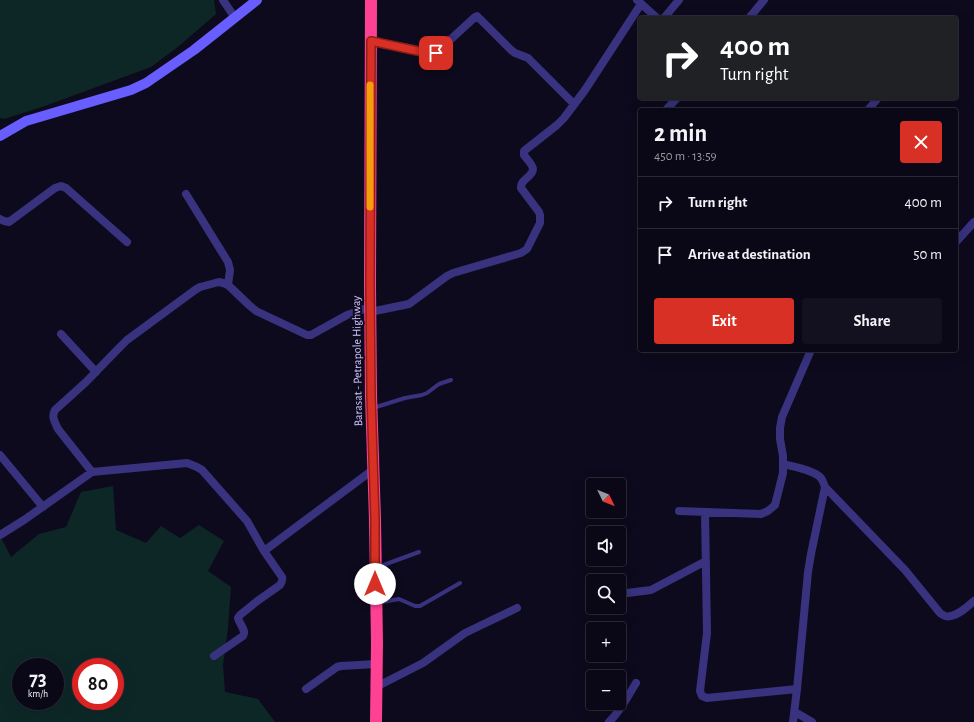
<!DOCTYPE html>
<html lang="en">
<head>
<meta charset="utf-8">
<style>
  :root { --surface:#0a0816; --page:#13111f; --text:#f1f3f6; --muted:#999aa1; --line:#2a2935; --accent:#d93025 }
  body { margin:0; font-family:"Alegreya Sans",sans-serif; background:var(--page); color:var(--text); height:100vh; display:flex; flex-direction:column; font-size:15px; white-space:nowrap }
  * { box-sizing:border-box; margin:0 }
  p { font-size:13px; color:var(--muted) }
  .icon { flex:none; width:22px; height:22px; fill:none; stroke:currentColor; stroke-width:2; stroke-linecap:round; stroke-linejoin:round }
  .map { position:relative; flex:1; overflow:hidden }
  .drawer { position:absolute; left:638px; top:108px; width:320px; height:244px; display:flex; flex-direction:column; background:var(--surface); border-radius:4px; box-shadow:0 4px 16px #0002,0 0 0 1px var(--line) }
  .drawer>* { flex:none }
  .top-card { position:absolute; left:638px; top:16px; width:320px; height:84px; border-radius:4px; box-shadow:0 4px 16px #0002,0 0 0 1px var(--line); background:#202124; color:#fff; overflow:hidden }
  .needle { width:26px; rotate:133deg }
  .tools { position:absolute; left:586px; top:478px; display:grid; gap:8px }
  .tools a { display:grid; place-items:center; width:40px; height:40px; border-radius:4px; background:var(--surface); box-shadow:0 4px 16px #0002,0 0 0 1px var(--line); font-size:20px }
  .speed { position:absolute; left:12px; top:658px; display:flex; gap:8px; font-size:20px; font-weight:700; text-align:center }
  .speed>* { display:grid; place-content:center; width:52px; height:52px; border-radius:50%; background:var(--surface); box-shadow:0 4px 16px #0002,0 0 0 1px var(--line); line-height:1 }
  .speed small { font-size:10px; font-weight:400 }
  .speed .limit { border:6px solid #d22; background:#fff; color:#111 }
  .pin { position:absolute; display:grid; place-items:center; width:34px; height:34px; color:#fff; margin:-17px; border-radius:8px; box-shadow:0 2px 6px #0006 }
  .me { position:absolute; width:44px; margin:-22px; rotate:0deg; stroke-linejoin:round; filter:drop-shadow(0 0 3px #0008) }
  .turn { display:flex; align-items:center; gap:14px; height:84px; padding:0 16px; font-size:18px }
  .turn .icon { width:52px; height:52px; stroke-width:2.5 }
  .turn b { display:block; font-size:28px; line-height:34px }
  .round { display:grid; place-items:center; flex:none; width:42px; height:42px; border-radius:4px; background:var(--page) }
  .head { display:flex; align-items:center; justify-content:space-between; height:68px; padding:0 16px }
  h1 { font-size:24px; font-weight:700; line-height:30px }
  .primary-button { display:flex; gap:8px; margin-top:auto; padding:8px 16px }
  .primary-button a { flex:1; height:46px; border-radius:4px; background:var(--accent); color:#fff; font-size:16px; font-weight:700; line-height:46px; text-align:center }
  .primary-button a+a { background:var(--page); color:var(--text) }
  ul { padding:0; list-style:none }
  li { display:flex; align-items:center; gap:12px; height:52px; padding:0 16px; border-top:1px solid var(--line) }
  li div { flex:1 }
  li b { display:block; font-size:15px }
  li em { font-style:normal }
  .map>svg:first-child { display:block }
  .green { fill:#0d2727; fill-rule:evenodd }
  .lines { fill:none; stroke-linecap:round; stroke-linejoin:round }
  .lane { stroke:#38327f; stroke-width:4 }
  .street { stroke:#38327f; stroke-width:8 }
  .secondary { stroke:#685dff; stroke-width:10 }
  .highway { stroke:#ff4194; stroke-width:12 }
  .route-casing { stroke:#8d1f18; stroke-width:10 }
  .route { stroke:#d93025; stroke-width:7 }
  .slow { stroke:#f59e0b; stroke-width:7 }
  .labels { text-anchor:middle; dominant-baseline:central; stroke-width:4; stroke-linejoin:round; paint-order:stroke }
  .street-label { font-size:12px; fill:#cfc6ff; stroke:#0e0a1d }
</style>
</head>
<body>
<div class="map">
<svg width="974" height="722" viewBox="0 0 974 722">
  <rect width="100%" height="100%" fill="#0e0a1d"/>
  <path class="green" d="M0 0H214L216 14 179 46 151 67 42 107 4 119 0 118Z
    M113 486 116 530 146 543 161 526 180 538 199 525 224 541 208 571 231 587 228 628 223 665 225 692 258 699 275 722H0V536L11 557 39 534 66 527 81 492ZM21 667H55V701H21ZM81 667H115V701H81Z"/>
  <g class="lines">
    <path class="lane" d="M373 408 405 398 422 395 427 393 439 384 451 380
      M378 567 419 552
      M377 603 399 599 415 606H420L460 583"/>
    <path class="street" d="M223 0 235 18
      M637 0 657 18
      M664 18 679 0
      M749 18 764 0
      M371 41 435 53 437 52 475 17 477 16 511 50 515 53 528 58 574 104
      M666 110 677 98
      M868 110 878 98
      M186 194 228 262 230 270 228 285
      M0 219 4 221 9 222 55 188 61 186 66 188 127 242
      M956 242 974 222
      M370 312 409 304 447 276 453 273 521 253 527 249 540 223V215L539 212 521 188C520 179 533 177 533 169 533 165 526 158 524 155V151L557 125 564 118 585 90 641 4
      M61 334 96 372
      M0 455 43 507
      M783 464C794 467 814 470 821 478 823 481 824 484 825 487L811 554 808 572 797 689 793 722
      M92 472 58 429C55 422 51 417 55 410L86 382 117 350 127 340 195 290 200 287 219 282 223 283 228 285 249 305 256 311 307 335H311L347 315 370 307
      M825 487 905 570 940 613C941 614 943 615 945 616 955 619 967 607 974 601
      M679 511 761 514 768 511 775 505 783 473V456L780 439V428L782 417 811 350
      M705 512 707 633 700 691 702 696 707 698 797 689
      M0 535 24 520 92 472 187 463 197 467 202 470 247 521 264 551 374 469
      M619 594 651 590 706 561
      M214 656 243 636C247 630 239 624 238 618L240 615 256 602 280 585C282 582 283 580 282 577L264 551
      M376 687 423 663 465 633 517 608
      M306 689 337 667 341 666 376 664
      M795 712 812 722
      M609 722C621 711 628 696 636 683"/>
    <path class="secondary" d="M0 136 26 121 131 90 146 83 194 50 257 0"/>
    <path class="highway" d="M371 0 370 285 371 395 375 520 377 643 376 722"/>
  </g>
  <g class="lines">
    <g class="route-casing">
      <path id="route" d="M375 584V520L371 395 370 285 371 41 432 54 436 53"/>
    </g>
    <use href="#route" class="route"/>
    <path class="slow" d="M370 207V85"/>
  </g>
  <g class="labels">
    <g class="street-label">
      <text transform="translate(357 361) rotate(-91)">Barasat - Petrapole Highway</text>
    </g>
  </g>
</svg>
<div class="tools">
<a><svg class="needle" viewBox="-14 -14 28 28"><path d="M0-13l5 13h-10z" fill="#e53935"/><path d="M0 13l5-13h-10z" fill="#999aa1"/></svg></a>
<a><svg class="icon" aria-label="sound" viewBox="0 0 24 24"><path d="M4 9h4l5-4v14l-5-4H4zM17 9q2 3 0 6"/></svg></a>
<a><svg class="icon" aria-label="search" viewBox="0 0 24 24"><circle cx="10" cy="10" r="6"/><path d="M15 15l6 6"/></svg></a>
<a>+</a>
<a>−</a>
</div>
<div class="speed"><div>73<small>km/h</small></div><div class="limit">80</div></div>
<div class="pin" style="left:436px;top:53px;background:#d93025"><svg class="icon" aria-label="arrive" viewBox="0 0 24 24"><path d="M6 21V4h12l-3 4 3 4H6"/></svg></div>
<svg class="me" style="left:375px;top:584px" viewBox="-20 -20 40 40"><circle r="19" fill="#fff"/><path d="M0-13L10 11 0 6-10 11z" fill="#d93025"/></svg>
<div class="top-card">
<div class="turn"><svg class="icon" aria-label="right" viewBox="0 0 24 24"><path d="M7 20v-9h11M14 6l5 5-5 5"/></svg><div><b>400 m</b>Turn right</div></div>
</div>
<section class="drawer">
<div class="head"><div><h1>2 min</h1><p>450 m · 13:59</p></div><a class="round" style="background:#d93025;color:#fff"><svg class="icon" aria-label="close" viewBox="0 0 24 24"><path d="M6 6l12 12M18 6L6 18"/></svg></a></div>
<ul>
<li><svg class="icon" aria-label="right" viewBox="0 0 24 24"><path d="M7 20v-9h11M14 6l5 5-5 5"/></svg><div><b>Turn right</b></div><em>400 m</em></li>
<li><svg class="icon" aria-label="arrive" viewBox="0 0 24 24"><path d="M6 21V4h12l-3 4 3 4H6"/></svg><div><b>Arrive at destination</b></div><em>50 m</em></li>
</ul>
<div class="primary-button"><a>Exit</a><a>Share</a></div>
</section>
</div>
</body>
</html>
